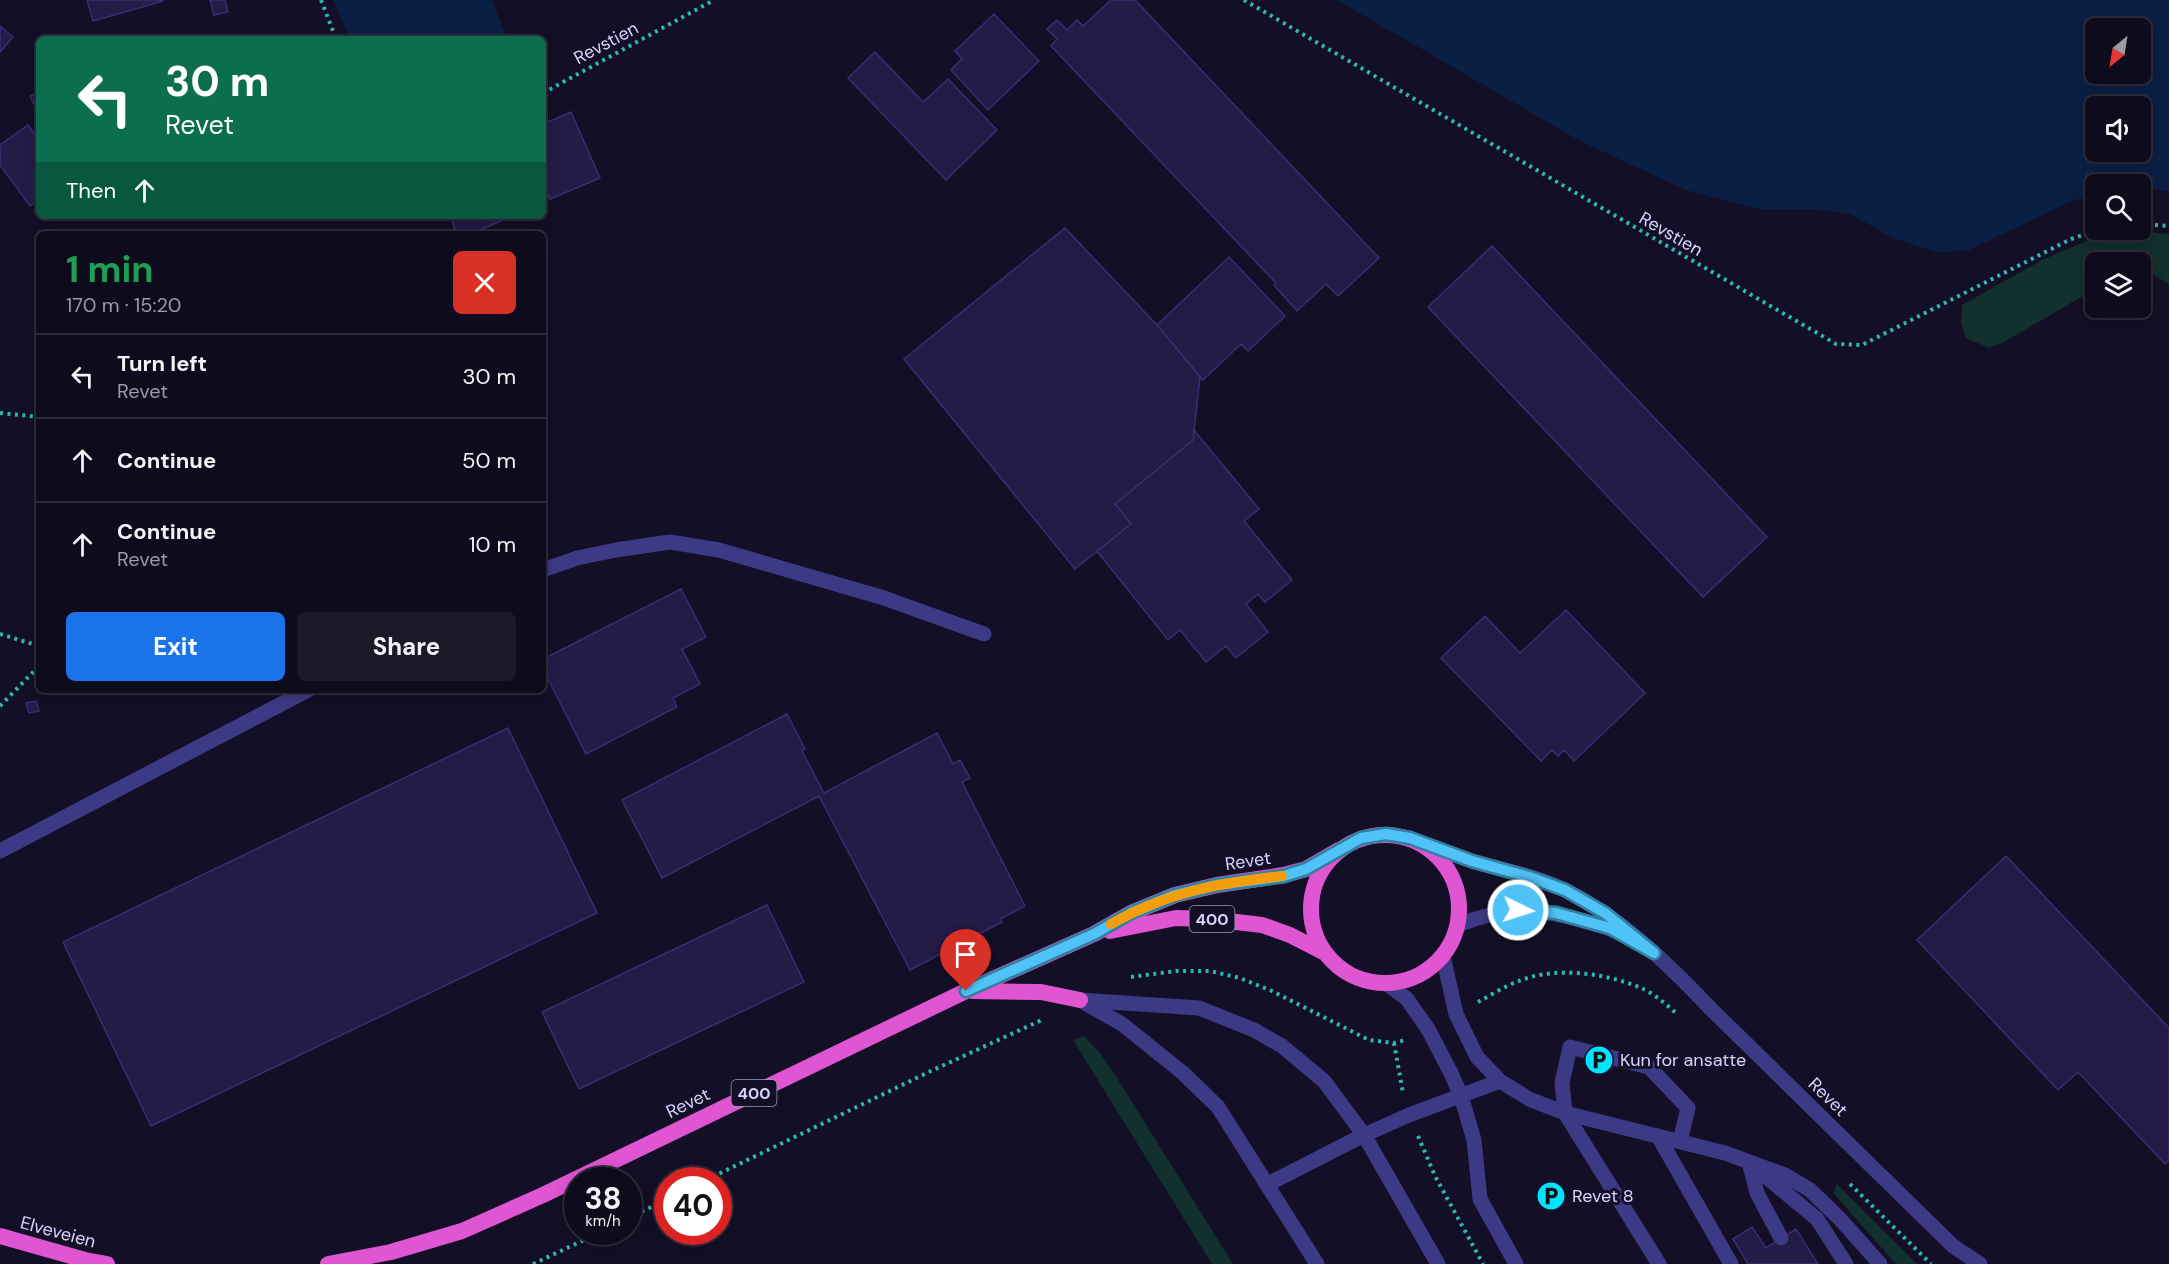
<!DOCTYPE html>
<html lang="en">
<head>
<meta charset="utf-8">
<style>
  :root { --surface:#0e0b1c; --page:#1c1929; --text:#f1f3f6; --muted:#9b9ba3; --line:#2e2b3b; --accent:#1a73e8 }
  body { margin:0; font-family:"DM Sans",sans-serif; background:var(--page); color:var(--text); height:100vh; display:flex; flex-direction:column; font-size:22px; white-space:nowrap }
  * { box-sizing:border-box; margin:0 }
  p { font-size:20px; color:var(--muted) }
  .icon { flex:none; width:33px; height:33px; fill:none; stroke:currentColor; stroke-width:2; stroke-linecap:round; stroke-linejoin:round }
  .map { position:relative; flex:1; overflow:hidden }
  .drawer { position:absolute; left:36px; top:231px; width:510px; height:462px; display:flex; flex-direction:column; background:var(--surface); border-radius:9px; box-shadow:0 3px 15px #0003,0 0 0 2px var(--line) }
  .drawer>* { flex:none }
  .banner { position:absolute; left:36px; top:36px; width:510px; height:183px; border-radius:9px; box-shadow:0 3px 15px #0003,0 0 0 2px var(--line); background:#0b6e4f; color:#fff; overflow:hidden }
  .needle { width:39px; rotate:210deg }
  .tools { position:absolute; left:2085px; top:18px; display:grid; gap:12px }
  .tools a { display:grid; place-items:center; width:66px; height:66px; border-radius:9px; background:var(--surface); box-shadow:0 3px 15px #0003,0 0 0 2px var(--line); font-size:30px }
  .speed { position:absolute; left:564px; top:1167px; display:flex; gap:12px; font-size:30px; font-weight:700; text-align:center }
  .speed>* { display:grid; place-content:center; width:78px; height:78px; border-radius:50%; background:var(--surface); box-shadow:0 3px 15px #0003,0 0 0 2px var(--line); line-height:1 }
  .speed small { font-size:15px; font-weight:400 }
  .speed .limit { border:9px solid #d22; background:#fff; color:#111 }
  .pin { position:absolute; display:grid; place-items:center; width:51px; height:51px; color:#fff; margin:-62px -26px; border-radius:50% 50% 50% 0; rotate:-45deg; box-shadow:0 0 6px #0007 }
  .pin .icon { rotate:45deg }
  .me { position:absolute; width:66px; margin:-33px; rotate:94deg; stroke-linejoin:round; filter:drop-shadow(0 0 4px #0008) }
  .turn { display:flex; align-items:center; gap:21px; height:126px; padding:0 30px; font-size:27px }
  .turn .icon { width:78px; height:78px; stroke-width:2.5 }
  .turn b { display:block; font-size:42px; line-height:51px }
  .then { display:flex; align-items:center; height:57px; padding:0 30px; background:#0003; gap:12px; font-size:22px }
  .round { display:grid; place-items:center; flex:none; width:63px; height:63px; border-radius:9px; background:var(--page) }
  .headline { display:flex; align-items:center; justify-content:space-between; height:102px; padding:0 30px }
  h1 { font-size:36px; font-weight:700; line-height:45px; color:#1e9e55 }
  .primary-button { display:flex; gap:12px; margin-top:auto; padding:12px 30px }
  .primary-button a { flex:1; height:69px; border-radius:9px; background:var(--accent); color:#fff; font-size:24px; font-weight:700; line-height:69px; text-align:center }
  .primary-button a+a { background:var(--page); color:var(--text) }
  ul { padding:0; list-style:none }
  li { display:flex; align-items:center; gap:18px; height:84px; padding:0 30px; border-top:2px solid var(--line) }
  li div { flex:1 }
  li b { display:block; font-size:22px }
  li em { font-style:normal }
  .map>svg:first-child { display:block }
  .green { fill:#12302f }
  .water { fill:#0a1f44; fill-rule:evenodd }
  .building { fill:#241b47; stroke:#3b2d73; stroke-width:1.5 }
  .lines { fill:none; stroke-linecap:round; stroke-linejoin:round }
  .path { stroke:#2fb8b0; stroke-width:4; stroke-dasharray:3 4.5; stroke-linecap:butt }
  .service { stroke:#3d3a85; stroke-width:15 }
  .tertiary { stroke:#3d3a85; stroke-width:15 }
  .trunk { stroke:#e055d1; stroke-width:16 }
  .route-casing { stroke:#337fa1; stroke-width:15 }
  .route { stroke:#4fc3f7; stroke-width:10 }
  .slow { stroke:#f59e0b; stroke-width:10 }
  .labels { text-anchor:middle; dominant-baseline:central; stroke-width:6; stroke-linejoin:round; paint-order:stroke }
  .shield { fill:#130f26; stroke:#9e99be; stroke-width:1.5 }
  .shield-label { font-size:16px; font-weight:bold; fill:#d9d4ff }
  .street-label { font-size:18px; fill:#d9d4ff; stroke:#130f26 }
  .poi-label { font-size:18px; fill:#d9d4ff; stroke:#130f26; text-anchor:start }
</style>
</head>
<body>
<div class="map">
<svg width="2169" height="1264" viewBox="0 0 2169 1264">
  <rect width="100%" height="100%" fill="#130f26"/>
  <path class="green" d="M2140 231 2169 234V284L2152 274 2141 272 2140 262H2096L2095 289 2004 342 1989 348 1966 338 1961 323 1962 305 2042 260 2091 239Z
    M1084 1036 1100 1053 1117 1078 1233 1264H1212L1073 1040Z
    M1837 1184 1917 1264H1896L1833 1193Z"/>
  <path class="water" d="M334 0H492L507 39H349Z
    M1337 0H2169V191L2141 188 2140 184H2096L2095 196 2074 200 1969 250 1941 253 1895 239 1850 214 1810 209H1758L1686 190 1582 142ZM2096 28H2140V74H2096ZM2096 106H2140V152H2096Z"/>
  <path class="building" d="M87 0H163V1L93 21Z
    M210 0H225L228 12 214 15Z
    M1111 0H1135L1379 258 1338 296 1326 284 1297 311 1274 285 1276 283 1051 46 1057 39 1047 29 1057 20 1067 30 1077 20 1083 26Z
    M994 14 1039 61 988 110 951 70 962 59 955 51Z
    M0 26 13 37 0 52Z
    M875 52 923 102 948 79 997 130 946 180 848 78Z
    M39 92V104L35 106 30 96Z
    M571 112 600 178 550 199 544 186H543V124Z
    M28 125 39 140V200L30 206 0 165V145Z
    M450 216H507L508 218 470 234H457Z
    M1065 228 1157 325 1200 377 1193 440 1115 504 1131 524 1075 569 904 359Z
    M1492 246 1767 537 1703 597 1428 307Z
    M1229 257 1285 316 1248 351 1241 344 1203 380 1157 325Z
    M1194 430 1259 509 1244 521 1292 580 1265 602 1258 594 1246 604 1268 632 1236 658 1226 646 1206 662 1180 630 1168 640 1097 551 1131 524 1115 504 1193 440Z
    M681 589 706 637 682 649 700 684 673 698 677 707 586 754 543 669V659Z
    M1566 610 1645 693 1574 761 1564 750 1558 756 1552 750 1541 761 1441 658 1485 616 1520 653Z
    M36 701 39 711 29 713 26 703Z
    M787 714 805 749 802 751 824 793 937 733 953 764 960 760 970 778 962 782 1025 906 1000 919 1002 922 910 970 819 796 662 878 622 800Z
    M508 728 597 913 151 1126 63 942Z
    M2006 856 2169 1028V1160L2165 1164 2078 1072 2058 1090 1917 940Z
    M767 905 804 982 579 1089 542 1012Z
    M1752 1227 1766 1248 1796 1229 1818 1264H1748L1733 1239Z"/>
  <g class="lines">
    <path class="path" d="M321 0 336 39
      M1244 0 1836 344 1862 345 2071 239 2097 230
      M543 93 714 0
      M2140 224 2169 226
      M0 413 39 417
      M0 634 39 646
      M0 706 39 666
      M1131 977 1176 971H1210L1240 978 1272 991 1369 1040 1394 1043 1405 1040
      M1478 1002C1491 995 1505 986 1519 981 1554 966 1606 973 1641 988 1655 994 1667 1005 1678 1015
      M1394 1043 1403 1093
      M1418 1136 1435 1176 1483 1264
      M706 1180 933 1070 1044 1019
      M1850 1184 1931 1264
      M628 1218 668 1199
      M533 1264 601 1232"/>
    <path class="service" d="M543 570 577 558 616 550 670 542 719 550 884 598 984 634
      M0 851 308 690
      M1443 956 1456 1014 1477 1057 1500 1081 1529 1099 1565 1113 1725 1153 1785 1175 1810 1190 1840 1219 1880 1264
      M1386 983 1407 999 1428 1029 1451 1073 1461 1096 1474 1140 1480 1199 1516 1264
      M1080 1000 1199 1008 1254 1030 1282 1046 1324 1081 1364 1135 1438 1264
      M1083 1002 1122 1024 1183 1073 1218 1107 1317 1264
      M1658 1136 1731 1264
      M1749 1162 1757 1193 1781 1238
      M1758 1170 1817 1219 1846 1264
      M1268 1184 1364 1135 1409 1115 1500 1081
      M1659 1264 1565 1113 1562 1083 1570 1047 1649 1067 1688 1108 1680 1141"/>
    <path class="tertiary" d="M1409 838C1431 846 1453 855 1475 862 1505 871 1538 876 1567 891 1624 920 1668 964 1712 1010L1953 1246 1980 1264
      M1458 925C1502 907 1540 908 1584 921 1598 925 1611 928 1623 935"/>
    <path class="trunk" d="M1311 909a74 74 0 1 1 148 0a74 74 0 1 1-148 0Z
      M1110 931 1176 918 1211 919 1262 925 1290 935 1325 953
      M972 991 1041 992 1080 1000
      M0 1236 85 1260 107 1264
      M328 1264 391 1252 462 1231 543 1195 966 991 1094 934 1131 913 1175 895 1217 885 1284 875 1306 869 1339 850"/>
  </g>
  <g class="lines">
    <g class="route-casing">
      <path id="route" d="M966 991 1094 934 1131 913 1175 895 1217 885 1284 876 1306 869 1361 838 1386 834 1410 838 1472 861 1529 877 1565 890 1605 913 1654 953 1610 928 1556 913 1518 910"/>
    </g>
    <use href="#route" class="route"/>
    <path class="slow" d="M1111 924C1167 892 1219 883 1282 876"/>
  </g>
  <defs>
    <g id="parking-disc" transform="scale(1.5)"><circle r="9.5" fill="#00e5ff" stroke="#130f26"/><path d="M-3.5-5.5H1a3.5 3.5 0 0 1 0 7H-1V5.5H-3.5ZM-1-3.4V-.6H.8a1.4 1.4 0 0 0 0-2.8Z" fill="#111"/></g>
  </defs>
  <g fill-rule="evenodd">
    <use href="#parking-disc" x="1599" y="1060"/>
    <use href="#parking-disc" x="1551" y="1196"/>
  </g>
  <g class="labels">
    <g class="shield">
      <rect x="1189.5" y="906" width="45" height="26" rx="4.5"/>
      <rect x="731.5" y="1080" width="45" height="26" rx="4.5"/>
    </g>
    <g class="shield-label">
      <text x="1212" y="919">400</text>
      <text x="754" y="1093">400</text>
    </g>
    <g class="street-label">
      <text transform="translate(606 43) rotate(-28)">Revstien</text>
      <text transform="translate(1671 234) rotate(30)">Revstien</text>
      <text transform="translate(1248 861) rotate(-8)">Revet</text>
      <text transform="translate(1828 1097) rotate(44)">Revet</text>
      <text transform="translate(688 1103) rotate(-26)">Revet</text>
      <text transform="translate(58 1232) rotate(15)">Elveveien</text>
    </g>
    <g class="poi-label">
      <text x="1620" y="1060">Kun for ansatte</text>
      <text x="1572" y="1196">Revet 8</text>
    </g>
  </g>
</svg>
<div class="tools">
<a><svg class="needle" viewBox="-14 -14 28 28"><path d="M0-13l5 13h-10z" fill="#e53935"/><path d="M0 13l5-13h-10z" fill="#9b9ba3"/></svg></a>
<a><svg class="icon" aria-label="sound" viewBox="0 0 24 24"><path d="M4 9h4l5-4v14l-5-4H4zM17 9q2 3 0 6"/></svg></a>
<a><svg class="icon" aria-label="search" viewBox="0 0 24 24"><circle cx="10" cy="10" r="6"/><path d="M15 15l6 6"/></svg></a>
<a><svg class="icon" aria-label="layers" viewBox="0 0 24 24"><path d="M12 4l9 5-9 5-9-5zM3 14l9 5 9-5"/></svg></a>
</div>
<div class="speed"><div>38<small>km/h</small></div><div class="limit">40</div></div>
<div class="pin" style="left:966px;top:991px;background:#d93025"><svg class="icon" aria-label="arrive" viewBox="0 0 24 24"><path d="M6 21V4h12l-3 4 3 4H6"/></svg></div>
<svg class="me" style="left:1518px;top:910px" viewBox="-20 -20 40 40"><circle r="17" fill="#4fc3f7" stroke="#fff" stroke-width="3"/><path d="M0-11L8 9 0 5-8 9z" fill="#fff"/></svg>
<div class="banner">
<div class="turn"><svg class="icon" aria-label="left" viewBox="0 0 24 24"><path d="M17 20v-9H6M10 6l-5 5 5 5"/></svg><div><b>30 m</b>Revet</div></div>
<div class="then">Then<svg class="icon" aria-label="ahead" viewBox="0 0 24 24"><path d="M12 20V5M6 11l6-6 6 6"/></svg></div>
</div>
<section class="drawer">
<div class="headline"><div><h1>1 min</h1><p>170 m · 15:20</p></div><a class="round" style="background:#d93025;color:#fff"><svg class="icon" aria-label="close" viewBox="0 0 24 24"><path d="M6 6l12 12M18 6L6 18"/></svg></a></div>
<ul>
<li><svg class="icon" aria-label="left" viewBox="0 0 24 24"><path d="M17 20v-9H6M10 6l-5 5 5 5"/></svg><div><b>Turn left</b><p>Revet</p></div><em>30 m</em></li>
<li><svg class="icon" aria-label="ahead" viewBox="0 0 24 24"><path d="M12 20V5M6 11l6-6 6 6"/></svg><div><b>Continue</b></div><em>50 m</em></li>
<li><svg class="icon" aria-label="ahead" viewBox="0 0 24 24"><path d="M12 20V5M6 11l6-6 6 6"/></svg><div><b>Continue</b><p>Revet</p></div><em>10 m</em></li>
</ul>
<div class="primary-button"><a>Exit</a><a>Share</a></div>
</section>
</div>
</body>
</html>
